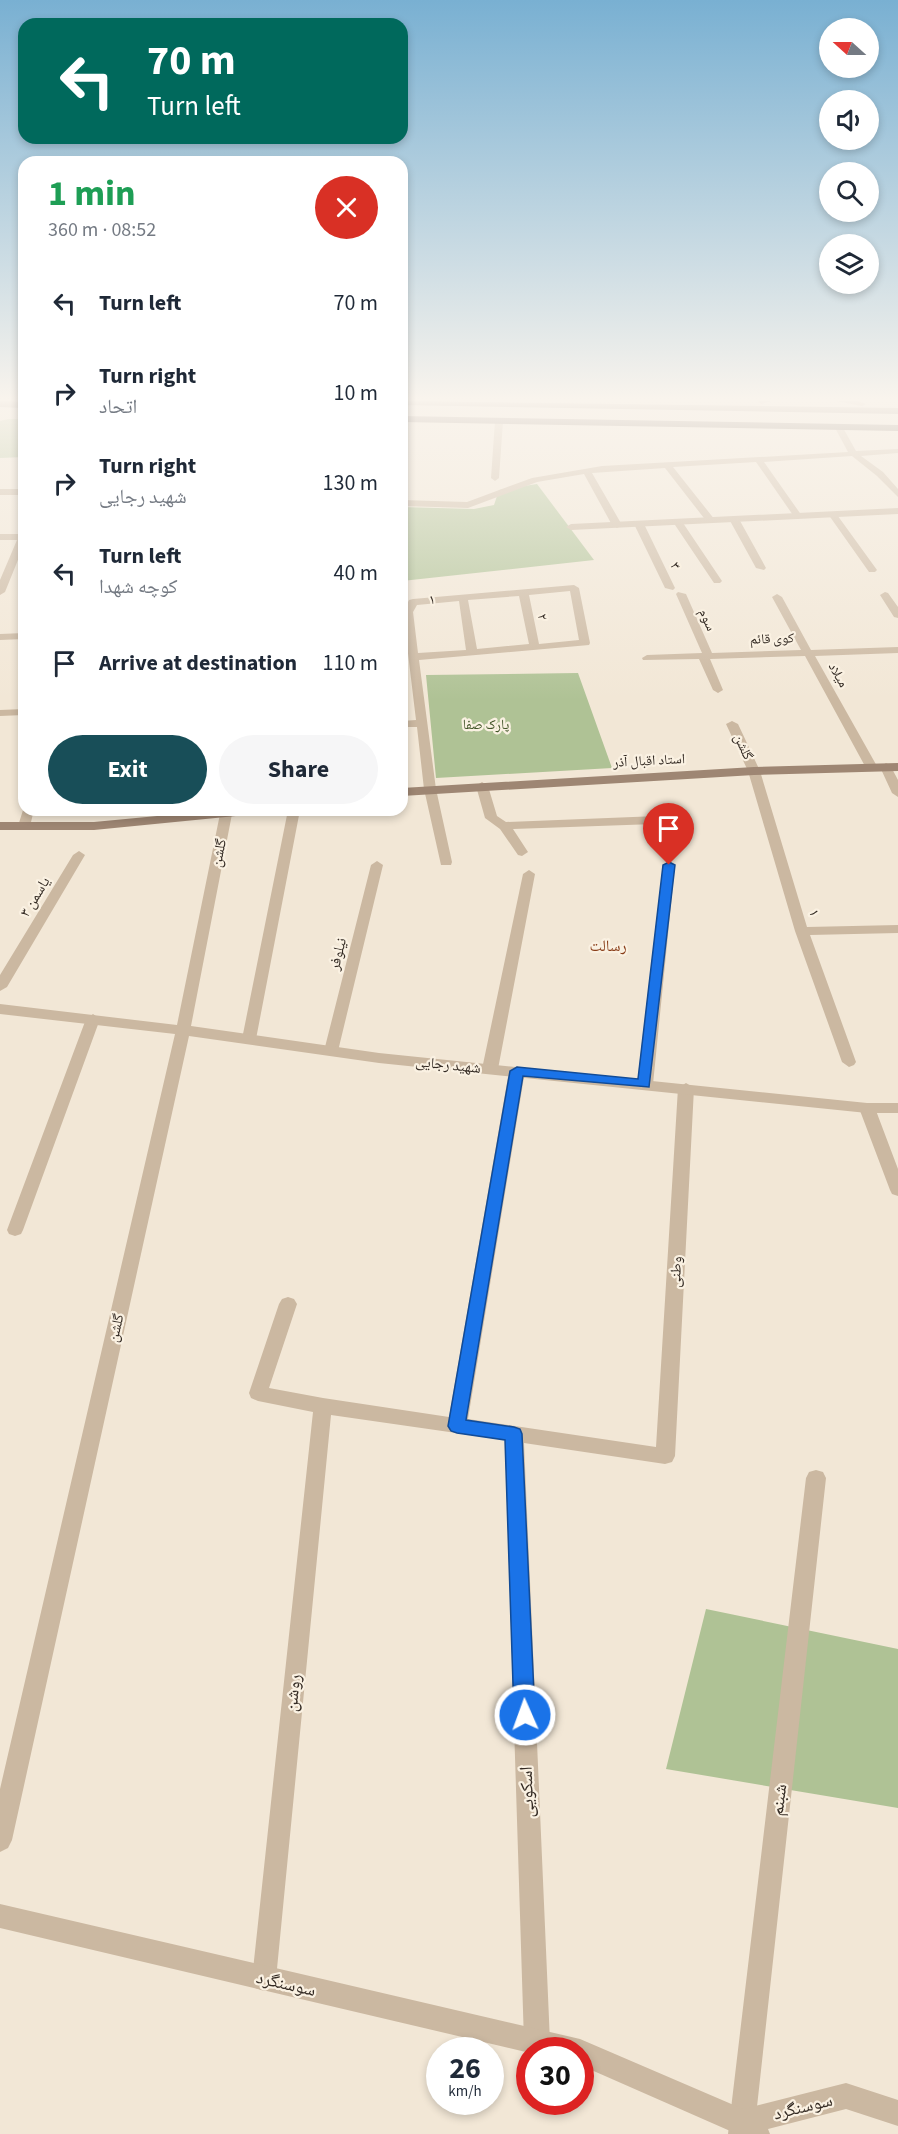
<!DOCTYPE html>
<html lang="en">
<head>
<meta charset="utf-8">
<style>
  :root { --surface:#fff; --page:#f6f6f7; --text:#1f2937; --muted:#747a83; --accent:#184e58 }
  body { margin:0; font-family:"Source Sans 3","Noto Naskh Arabic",sans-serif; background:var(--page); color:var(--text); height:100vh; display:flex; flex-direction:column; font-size:22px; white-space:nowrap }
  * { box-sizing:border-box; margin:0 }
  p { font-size:20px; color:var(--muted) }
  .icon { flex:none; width:33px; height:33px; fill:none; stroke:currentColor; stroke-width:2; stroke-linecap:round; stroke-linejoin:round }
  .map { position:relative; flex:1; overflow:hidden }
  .drawer { position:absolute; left:18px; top:156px; width:390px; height:660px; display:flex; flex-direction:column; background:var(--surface); border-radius:18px; box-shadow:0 3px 9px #0003 }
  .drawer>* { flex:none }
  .hud { position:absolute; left:18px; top:18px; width:390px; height:126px; border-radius:18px; box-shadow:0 3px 9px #0003; background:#00695c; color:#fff; overflow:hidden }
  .needle { width:39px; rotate:291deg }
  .buttons { position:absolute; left:819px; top:18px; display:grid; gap:12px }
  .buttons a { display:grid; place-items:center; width:60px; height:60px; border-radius:50%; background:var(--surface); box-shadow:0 3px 9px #0003; font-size:30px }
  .speed { position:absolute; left:426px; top:2037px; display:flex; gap:12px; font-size:30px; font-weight:700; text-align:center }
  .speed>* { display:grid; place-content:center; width:78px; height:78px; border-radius:50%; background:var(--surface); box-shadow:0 3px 9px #0003; line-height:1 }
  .speed small { font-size:15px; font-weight:400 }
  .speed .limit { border:9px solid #d22; background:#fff; color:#111 }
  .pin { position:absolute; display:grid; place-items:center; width:51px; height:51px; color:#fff; margin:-62px -26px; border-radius:50% 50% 50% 0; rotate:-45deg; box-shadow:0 0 6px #0007 }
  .pin .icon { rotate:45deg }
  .me { position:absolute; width:66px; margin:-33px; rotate:358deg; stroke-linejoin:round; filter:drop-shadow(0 0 4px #0008) }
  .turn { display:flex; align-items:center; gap:21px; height:126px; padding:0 30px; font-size:27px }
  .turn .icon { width:78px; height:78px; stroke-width:2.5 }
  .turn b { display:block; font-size:42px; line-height:51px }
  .round { display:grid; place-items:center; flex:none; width:63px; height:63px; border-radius:32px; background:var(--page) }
  .head { display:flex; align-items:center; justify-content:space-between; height:102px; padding:0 30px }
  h1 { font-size:36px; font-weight:700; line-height:45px; color:#1e9e55 }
  .cta { display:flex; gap:12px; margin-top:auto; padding:12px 30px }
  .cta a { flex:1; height:69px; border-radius:36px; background:var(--accent); color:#fff; font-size:24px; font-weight:700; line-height:69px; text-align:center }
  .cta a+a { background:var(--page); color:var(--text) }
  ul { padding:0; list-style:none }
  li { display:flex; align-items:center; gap:18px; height:90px; padding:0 30px }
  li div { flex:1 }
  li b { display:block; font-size:22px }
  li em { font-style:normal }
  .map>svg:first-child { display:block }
  .green { fill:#afc295 }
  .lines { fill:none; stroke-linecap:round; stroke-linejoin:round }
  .minor { fill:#cbb8a1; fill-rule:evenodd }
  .tertiary { fill:#cbb8a1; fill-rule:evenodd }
  .secondary { fill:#9e8673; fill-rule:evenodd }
  .trunk { fill:#675448; fill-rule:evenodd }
  .route { fill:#1a73e8; stroke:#114b97; stroke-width:1.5 }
  .labels { text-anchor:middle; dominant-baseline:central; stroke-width:4.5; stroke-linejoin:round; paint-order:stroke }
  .far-street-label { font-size:14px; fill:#342b24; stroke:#faf1e2 }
  .far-park-label { font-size:14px; fill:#405427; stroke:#faf1e2 }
  .street-label { font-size:15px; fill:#342b24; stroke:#faf1e2 }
  .neighbourhood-label { font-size:16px; fill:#893d18; stroke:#faf1e2 }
  .near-street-label { font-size:18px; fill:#342b24; stroke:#faf1e2 }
</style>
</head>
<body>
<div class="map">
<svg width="898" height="2134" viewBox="0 0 898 2134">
  <rect width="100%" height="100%" fill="#f2e7d6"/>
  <path class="green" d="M9 419H24V457L0 458V421Z
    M537 484 594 560 402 581V507L474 509 494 505 499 490Z
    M578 673 612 768 436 778 426 675Z
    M706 1609 898 1649V1808L666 1769Z"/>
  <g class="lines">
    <path class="minor" d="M499 419 503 421 499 478 495 481 491 478 495 421Z
      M838 424 842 426 856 451 898 449V453L861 456 883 472 898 489V497L877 476 852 456 764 462 802 516 798 519 795 518 756 462 673 467 715 520 710 523 707 522 665 468 592 473 622 525 617 528 612 525 584 474 537 482 468 508 402 506V500L467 502 532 478 602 466 848 452 834 426Z
      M0 489H24V495H0Z
      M829 512H835L877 570 875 572H869L828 514Z
      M731 517 739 519 766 568 764 570 756 568 729 519Z
      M675 520H681L722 581 720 583H714L673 522Z
      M636 522 644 524 675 588 673 590 665 588 634 524Z
      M24 531V545L5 592 0 595V580L17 540H0V534H19Z
      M574 585 579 588 590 643 589 645 419 660 436 789 452 862 451 865H441L424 789 417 727H402V721L416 720 403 612 409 600 413 599ZM570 591 579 640 539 644 529 595ZM519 596 529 644 477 649 468 600ZM459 601 466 650 418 653 413 612 417 605Z
      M678 592 686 594 712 653 801 650 772 597 777 594 782 597 811 650 898 647V653L815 656 878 768 876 770H868L866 768 805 656 710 659 723 690 718 693 713 690 699 659 643 660 642 658 647 655 702 653 676 594Z
      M885 592 888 593 898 607V618L894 617 880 595Z
      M24 633V639L0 640V634Z
      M24 709V715L0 716V710Z
      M732 721 738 724 760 771 807 927 898 925V933L810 935 856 1062 854 1065 849 1067 842 1062 795 931 748 771 726 724Z
      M886 763 890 765 898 780V797L892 793 880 767Z
      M482 782 488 786 497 816 506 822 683 815 689 819 683 823 513 829 528 852 522 856 518 855 500 829 485 818 476 786Z
      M24 807V810H34L30 826 24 830 18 826Z
      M288 810H300L256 1039 249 1044 242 1039Z
      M79 851 85 855 7 987 0 991V975L73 855Z
      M377 861 383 865 338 1051 331 1056 324 1051 371 865Z
      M669 861 675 865 653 1084 645 1089 637 1084 663 865Z
      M529 870 535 874 498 1069 490 1074 482 1069 523 874Z
      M93 1014 100 1019 23 1230 21 1234 15 1236 9 1234 7 1230 86 1019Z
      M517 1066 525 1071 468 1419 656 1447 678 1088 686 1083 694 1088 675 1456 672 1462 665 1464 524 1443 550 2042 546 2050 530 2052 524 2042 505 1440 331 1415 276 1979 273 1988 264 1991 255 1988 252 1979 313 1412 258 1401 251 1398 249 1393 279 1304 282 1299 288 1297 294 1299 297 1304 269 1388 323 1398 449 1417 509 1071Z
      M867 1103 875 1108 898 1169V1196L892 1194 890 1190 859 1108Z
      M816 1470 823 1472 826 1478 754 2134H728L806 1478 809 1472Z"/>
    <path class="tertiary" d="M898 508V514L571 530 566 527 571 524Z
      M226 810 232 814 191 1026 379 1053 867 1103H898V1113H867L379 1063 189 1036 12 1840 8 1848 0 1852V1789L175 1034 0 1014V1004L177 1025 220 814Z
      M0 1904 580 2039 743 2109 846 2083 898 2100V2126L846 2109 768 2129 770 2134H737L580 2065V2050H530V2053L0 1928Z"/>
    <path class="secondary" d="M771 401 762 404 758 402 759 401Z
      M836 401H858L866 404 862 406Z
      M898 763V771L754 775 402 796V788L754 767Z
      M220 810H263L257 814 94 830H0V822H94Z"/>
    <path class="trunk" d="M0 401 24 402V408L0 407Z
      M402 401 898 408V414L402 405Z
      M402 416 898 425V431L402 422Z"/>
  </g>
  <linearGradient id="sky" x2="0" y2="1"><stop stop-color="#79b0d2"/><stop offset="0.57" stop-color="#f9f4ed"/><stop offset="1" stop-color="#f9f4ed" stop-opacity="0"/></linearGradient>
  <rect width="898" height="700" fill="url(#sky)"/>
  <path class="route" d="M669 862 675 865 649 1087 523 1076 466 1420 514 1427 520 1429 522 1434 535 1715 532 1722 525 1725 517 1722 514 1715 505 1440 457 1433 451 1431 448 1426 510 1071 517 1067 638 1079 663 865Z"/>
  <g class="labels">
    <g class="far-street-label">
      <text transform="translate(675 566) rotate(64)">۳</text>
      <text transform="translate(432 600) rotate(-5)">۱</text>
      <text transform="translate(542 617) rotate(78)">۲</text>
      <text transform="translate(707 620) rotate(66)">سوم</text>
      <text transform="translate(772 639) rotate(-2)">کوی قائم</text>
      <text transform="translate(838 675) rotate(61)">میلاد</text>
      <text transform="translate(743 747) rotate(65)">گلشن</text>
      <text transform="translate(649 761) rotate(-3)">استاد اقبال آذر</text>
    </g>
    <g class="far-park-label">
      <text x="486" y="725">پارک صفا</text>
    </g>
    <g class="street-label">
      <text transform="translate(219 853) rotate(-79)">گلشن</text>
      <text transform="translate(35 897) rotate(-59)">یاسمن ۳</text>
      <text transform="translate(814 913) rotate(73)">۱</text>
      <text transform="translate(338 954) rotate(-76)">نیلوفر</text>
      <text transform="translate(448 1065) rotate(6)">شهید رجایی</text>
      <text transform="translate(676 1272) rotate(-87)">وطنی</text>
      <text transform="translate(116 1328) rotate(-77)">گلشن</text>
    </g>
    <g class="neighbourhood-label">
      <text x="608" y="946">رسالت</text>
    </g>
    <g class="near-street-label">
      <text transform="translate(293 1693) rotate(-84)">روشن</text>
      <text transform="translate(527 1792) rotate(-92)">اسکویی</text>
      <text transform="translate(779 1800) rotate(-83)">شبنم</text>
      <text transform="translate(286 1984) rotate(13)">سوسنگرد</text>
      <text transform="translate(803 2107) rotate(-14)">سوسنگرد</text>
    </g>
  </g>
</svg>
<div class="buttons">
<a><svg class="needle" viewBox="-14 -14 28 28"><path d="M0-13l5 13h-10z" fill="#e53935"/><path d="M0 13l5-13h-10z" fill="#747a83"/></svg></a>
<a><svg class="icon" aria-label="sound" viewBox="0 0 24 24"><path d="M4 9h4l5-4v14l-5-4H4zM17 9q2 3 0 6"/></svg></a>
<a><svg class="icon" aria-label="search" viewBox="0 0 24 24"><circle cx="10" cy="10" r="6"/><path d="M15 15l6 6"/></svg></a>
<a><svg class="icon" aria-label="layers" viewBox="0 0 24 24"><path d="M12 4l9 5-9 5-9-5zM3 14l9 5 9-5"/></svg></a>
</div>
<div class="speed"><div>26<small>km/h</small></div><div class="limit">30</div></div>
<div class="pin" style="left:669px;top:865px;background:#d93025"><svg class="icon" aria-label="arrive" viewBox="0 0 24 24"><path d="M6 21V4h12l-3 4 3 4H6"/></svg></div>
<svg class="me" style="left:525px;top:1715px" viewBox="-20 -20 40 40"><circle r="17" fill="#1a73e8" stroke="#fff" stroke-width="3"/><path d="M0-11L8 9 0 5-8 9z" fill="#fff"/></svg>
<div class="hud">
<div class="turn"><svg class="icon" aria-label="left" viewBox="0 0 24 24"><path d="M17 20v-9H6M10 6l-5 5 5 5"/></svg><div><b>70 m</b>Turn left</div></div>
</div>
<section class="drawer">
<div class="head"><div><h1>1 min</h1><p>360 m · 08:52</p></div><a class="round" style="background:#d93025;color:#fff"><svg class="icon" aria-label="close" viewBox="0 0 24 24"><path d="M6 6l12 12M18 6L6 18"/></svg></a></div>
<ul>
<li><svg class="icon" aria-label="left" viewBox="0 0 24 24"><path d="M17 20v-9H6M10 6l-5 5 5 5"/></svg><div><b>Turn left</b></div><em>70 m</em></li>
<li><svg class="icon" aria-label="right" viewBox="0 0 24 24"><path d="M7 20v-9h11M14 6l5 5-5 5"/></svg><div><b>Turn right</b><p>اتحاد</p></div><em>10 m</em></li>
<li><svg class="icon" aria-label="right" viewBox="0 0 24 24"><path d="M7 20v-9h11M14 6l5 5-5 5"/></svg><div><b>Turn right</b><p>شهید رجایی</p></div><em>130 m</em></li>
<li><svg class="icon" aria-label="left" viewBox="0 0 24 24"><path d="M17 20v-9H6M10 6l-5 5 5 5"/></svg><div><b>Turn left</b><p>کوچه شهدا</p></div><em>40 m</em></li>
<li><svg class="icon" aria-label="arrive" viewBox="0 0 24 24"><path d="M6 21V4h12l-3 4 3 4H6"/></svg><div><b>Arrive at destination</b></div><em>110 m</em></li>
</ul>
<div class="cta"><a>Exit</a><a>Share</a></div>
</section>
</div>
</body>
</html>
